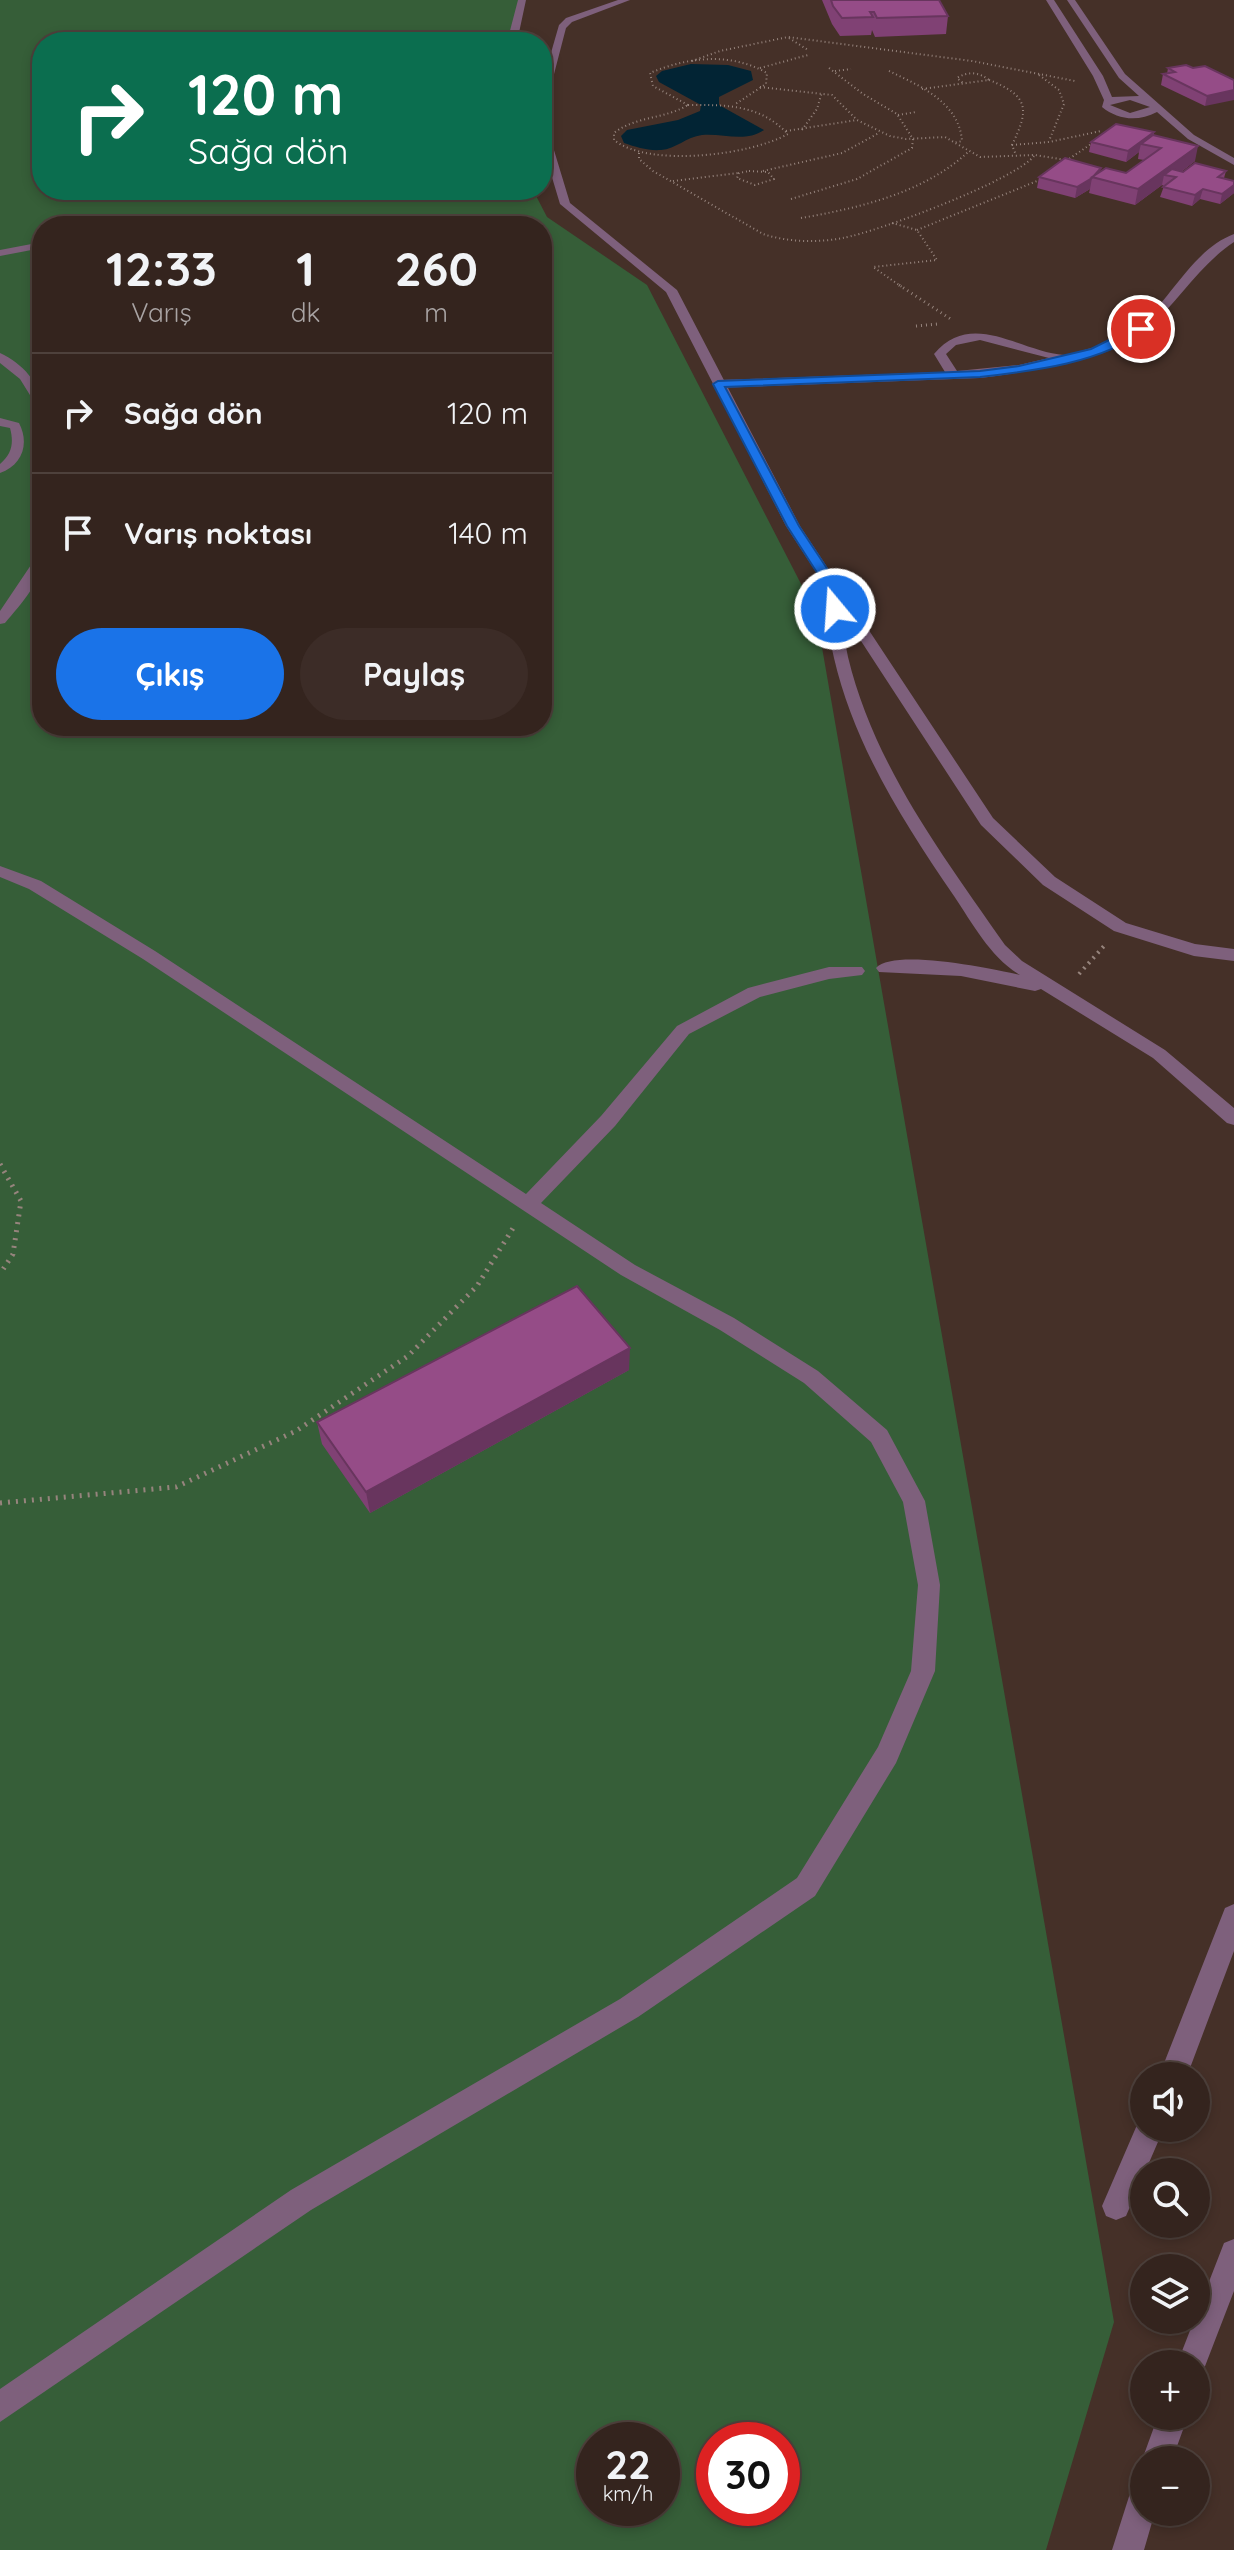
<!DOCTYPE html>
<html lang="tr">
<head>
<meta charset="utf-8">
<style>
  :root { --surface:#34241e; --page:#3c2c27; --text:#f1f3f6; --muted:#a9a4a4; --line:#4e413c; --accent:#1a73e8 }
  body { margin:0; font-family:Quicksand,sans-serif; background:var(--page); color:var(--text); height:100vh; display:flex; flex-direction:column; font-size:30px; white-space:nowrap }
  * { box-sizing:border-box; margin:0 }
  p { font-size:26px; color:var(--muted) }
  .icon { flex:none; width:44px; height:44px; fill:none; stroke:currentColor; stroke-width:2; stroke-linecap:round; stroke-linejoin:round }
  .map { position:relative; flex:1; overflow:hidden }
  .side { position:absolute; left:32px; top:216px; width:520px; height:520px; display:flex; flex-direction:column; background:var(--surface); border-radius:32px; box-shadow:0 4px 12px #0003,0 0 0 2px var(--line) }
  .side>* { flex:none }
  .banner { position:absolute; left:32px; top:32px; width:520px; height:168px; border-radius:32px; box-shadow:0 4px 12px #0003,0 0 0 2px var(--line); background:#0b6e4f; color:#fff; overflow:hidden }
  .controls { position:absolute; left:1130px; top:2062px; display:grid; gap:16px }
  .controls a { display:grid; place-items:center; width:80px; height:80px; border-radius:50%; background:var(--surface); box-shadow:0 4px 12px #0003,0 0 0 2px var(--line); font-size:40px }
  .speed { position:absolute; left:576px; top:2422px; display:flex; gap:16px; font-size:40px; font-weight:700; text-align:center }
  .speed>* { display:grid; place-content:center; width:104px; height:104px; border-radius:50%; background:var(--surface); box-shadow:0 4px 12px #0003,0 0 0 2px var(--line); line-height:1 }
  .speed small { font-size:20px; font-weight:400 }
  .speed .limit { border:12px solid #d22; background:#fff; color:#111 }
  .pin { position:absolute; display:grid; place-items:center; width:68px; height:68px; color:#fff; margin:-34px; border:4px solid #fff; border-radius:50%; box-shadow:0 2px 8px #0007 }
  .me { position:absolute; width:88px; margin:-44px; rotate:342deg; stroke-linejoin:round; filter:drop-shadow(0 0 6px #0008) }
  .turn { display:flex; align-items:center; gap:28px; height:168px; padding:0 24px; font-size:36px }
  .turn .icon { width:104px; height:104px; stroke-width:2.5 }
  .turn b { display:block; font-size:56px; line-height:68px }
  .eta { display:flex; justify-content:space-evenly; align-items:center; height:136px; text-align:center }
  .eta b { font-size:48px; font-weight:700; line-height:56px }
  .action { display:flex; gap:16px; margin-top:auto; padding:16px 24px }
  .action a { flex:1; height:92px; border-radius:48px; background:var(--accent); color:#fff; font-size:32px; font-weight:700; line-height:92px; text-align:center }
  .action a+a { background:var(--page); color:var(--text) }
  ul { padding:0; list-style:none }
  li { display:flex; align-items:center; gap:24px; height:120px; padding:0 24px; border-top:2px solid var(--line) }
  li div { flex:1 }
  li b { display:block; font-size:30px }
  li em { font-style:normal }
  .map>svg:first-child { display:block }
  .green { fill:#365e38; fill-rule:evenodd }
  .water { fill:#022434 }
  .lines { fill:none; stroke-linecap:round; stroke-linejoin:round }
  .path-far3 { stroke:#96847d; stroke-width:2; stroke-dasharray:1 3; stroke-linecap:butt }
  .path-far2 { stroke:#96847d; stroke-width:3; stroke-dasharray:1 4; stroke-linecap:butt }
  .path-far1 { stroke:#96847d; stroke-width:4; stroke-dasharray:2 5; stroke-linecap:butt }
  .path { stroke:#96847d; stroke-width:5; stroke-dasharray:2 6; stroke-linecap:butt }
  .lane { fill:#7e607c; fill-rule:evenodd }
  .street { fill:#7e607c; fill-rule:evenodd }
  .wall { fill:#804174 }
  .shaded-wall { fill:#68355e }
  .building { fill:#954c87; stroke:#68355e; stroke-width:2 }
  .route { fill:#1a73e8; stroke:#114b97; stroke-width:2 }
</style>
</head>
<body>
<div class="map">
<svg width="1234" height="2550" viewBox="0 0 1234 2550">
  <rect width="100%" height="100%" fill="#453028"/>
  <path class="green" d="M0 0H519L515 42H42V190H533L547 217 647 285 816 613 1114 2322 1046 2550H0ZM42 226H542V726H42ZM594 2440H662V2508H594ZM714 2440H782V2508H714Z"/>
  <path class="water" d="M691 64 728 65 751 71 753 80 719 97V105L764 130C745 143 723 133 702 135 686 137 676 149 661 150 648 151 636 147 624 143L621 136 627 130 678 120 700 111 701 105 659 82 656 76 662 71Z"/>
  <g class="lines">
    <path class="path-far3" d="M789 38 808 50
      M692 61 720 51 788 37 972 61 1075 81
      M760 68 808 55
      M835 71 851 69
      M889 71C920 86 959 102 962 141L954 143
      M1039 75 1059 90 1064 104 1049 141
      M989 80C1030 96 1029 110 1012 145L1016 155
      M760 87 832 95 857 120 890 136 906 139 945 137 980 157 1035 155 1066 160
      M922 89 989 80C979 72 968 71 957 78L963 83
      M688 105C727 105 759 104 788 134 751 155 649 168 614 140V133C636 116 665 119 688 105Z
      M688 105 653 86 650 73C688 57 730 52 767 73L766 84 734 105
      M898 115 916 112
      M802 130 817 109 822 92
      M786 131 857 120
      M1012 145 1049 142 1101 131
      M639 153V159L653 171 763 234C787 242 817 243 843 238 877 232 1016 180 1035 155
      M1066 161 1094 142
      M749 171 768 172 774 179 755 185 737 178 739 173Z
      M763 171 842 153 879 133
      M673 181 738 173
      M791 199 857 179 912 148 913 139 897 114 863 94 829 68
      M801 218C859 208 924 193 968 152
      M892 223 917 230 937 260 873 267 902 287
      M917 230 1042 179"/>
    <path class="path-far2" d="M899 285 952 320
      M916 326 938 324"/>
    <path class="path-far1" d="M1079 974 1104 946"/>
    <path class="path" d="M0 1164 21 1201 13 1254 0 1274
      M0 1503 176 1487 296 1431 408 1356 477 1286 515 1225"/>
    <path class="lane" d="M518 0H526L517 42H507Z
      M618 0H630L572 22 566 28 547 101 542 104V84L559 25 566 18Z
      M1046 0H1054L1103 76 1112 97 1139 96 1119 78 1067 0H1075L1125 74 1194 135 1234 158V165L1188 139 1157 112C1138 122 1118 120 1102 107L1104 100 1093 76ZM1130 100 1150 107 1130 113 1110 105Z
      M542 106 547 109 550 137 570 203 677 290 800 526 993 818 1055 877 1126 923 1195 944 1234 949V961L1194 956 1114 931 1043 885 981 825 786 526 666 292 560 204 542 144Z
      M211 190H222L217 193Z
      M42 242V248L0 256V250Z
      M1234 2239V2291L1202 2374 1196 2377V2364H1177L1224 2243Z
      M1158 2416H1188L1172 2460H1144V2465L1142 2460Z
      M1144 2480V2512H1155L1144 2550H1112L1133 2484Z"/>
    <path class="street" d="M1234 234V242C1199 265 1178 303 1146 330 1112 359 1025 372 980 378L718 388 712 384 718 380 945 372 934 354C972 309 1020 352 1064 355 1071 355 1081 351 1088 349 1103 345 1125 335 1138 326 1172 299 1192 250 1234 234ZM980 340 1049 358 1019 365 957 371 946 354 956 345Z
      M0 353C22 363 42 384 42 409L38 408 20 379 0 363Z
      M0 418 19 423C30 444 22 465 0 473V464C12 454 14 443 10 428L0 426Z
      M42 555C42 582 22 603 5 623L0 624V611L37 556Z
      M831 581 838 585C842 609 843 634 848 657 874 765 943 856 1005 945L1022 961 1165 1050 1234 1108V1125L1227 1123 1153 1058 1041 989 1035 991 961 976 879 972 876 968C894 948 993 969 1020 975 990 957 973 924 954 896 904 823 854 745 834 658 828 634 828 609 824 585Z
      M0 866 41 881 155 951 526 1194 601 1116 677 1026 748 988 829 967H862L865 971 862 975 829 979 760 997 689 1034 615 1126 541 1203 635 1265 734 1318 818 1371 887 1430 925 1501 940 1585 935 1671 896 1763 815 1896 638 2017 311 2210 0 2422V2389L291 2190 620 1999 797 1878 878 1747 911 1671 918 1585 903 1502 871 1442 804 1383 720 1330 621 1275 143 959 29 889 0 877Z
      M1234 1904V1951L1187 2076H1159L1225 1908Z
      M1144 2117V2128H1164L1126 2216 1116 2220 1106 2216 1102 2206 1140 2118Z"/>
  </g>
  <path class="wall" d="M822 0H939L948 16 946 34 875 37 872 30 871 35 840 36 832 24Z
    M1168 68H1193L1234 80 1205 106 1161 85 1163 74H1167Z
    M1154 132V135L1195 161 1181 172 1226 171 1224 178 1234 181V193L1220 204 1200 199 1192 206 1160 197 1164 186 1162 185 1135 205 1089 193 1090 189 1075 198 1037 188 1039 177 1101 171 1126 173 1144 160 1138 159 1139 152 1126 162 1089 152 1091 142Z
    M629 1370 370 1513 322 1444 317 1422Z"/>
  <path class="shaded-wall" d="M1234 90V100L1205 106 1207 96Z
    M1154 132 1152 143 1141 144 1139 152 1126 162 1128 151Z
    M1198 146 1195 161 1174 177 1164 175 1162 185 1135 205 1138 189Z
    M1092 178 1090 189 1075 198 1077 187Z
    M1234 185V193L1220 204 1222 194Z
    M1203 189 1200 199 1192 206 1195 195Z
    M630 1348 629 1370 370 1513 366 1492Z"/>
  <path class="building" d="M831 0H939L948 16 877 18 874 12H870L873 17 842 18 833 6Z
    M1186 65 1193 68 1205 66 1234 80V90L1207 96 1163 74 1175 72 1168 68Z
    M1116 124 1154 132 1128 151 1091 142Z
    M1153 135 1198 146 1138 189 1092 177 1106 168 1126 173 1161 148 1141 144Z
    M1065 158 1101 168 1092 178 1077 187 1039 177Z
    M1195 163 1226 171 1218 177 1234 181V185L1222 194 1203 189 1195 195 1163 187 1176 177 1164 175 1172 169 1183 172Z
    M577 1286 630 1348 366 1492 317 1422Z"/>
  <path class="route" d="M1137 326 1146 329C1103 363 1033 371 980 377L725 387 799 526 838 585 841 609 835 613 828 609 825 585 787 526 713 384 718 381 980 371 1019 366 1091 349Z"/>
</svg>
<div class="controls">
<a><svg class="icon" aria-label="sound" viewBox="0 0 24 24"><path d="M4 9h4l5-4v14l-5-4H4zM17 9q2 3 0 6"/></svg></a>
<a><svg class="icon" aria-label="search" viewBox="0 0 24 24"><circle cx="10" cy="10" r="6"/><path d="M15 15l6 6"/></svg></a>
<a><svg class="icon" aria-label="layers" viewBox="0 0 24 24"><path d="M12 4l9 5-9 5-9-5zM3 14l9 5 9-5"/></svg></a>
<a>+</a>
<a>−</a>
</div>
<div class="speed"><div>22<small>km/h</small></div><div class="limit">30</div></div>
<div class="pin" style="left:1141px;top:329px;background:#d93025"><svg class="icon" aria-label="arrive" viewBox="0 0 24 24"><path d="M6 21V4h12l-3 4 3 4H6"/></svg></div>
<svg class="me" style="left:835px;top:609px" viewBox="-20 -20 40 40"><circle r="17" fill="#1a73e8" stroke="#fff" stroke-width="3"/><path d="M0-11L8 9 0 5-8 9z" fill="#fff"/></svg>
<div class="banner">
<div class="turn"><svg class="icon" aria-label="right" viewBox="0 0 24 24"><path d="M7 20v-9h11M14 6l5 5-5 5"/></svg><div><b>120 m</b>Sağa dön</div></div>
</div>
<section class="side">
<div class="eta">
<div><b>12:33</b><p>Varış</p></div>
<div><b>1</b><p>dk</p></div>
<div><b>260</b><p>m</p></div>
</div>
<ul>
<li><svg class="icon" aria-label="right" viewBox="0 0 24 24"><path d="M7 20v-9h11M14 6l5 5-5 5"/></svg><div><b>Sağa dön</b></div><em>120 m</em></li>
<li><svg class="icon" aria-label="arrive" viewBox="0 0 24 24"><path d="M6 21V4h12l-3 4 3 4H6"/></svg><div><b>Varış noktası</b></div><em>140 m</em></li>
</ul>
<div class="action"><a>Çıkış</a><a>Paylaş</a></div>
</section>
</div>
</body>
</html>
